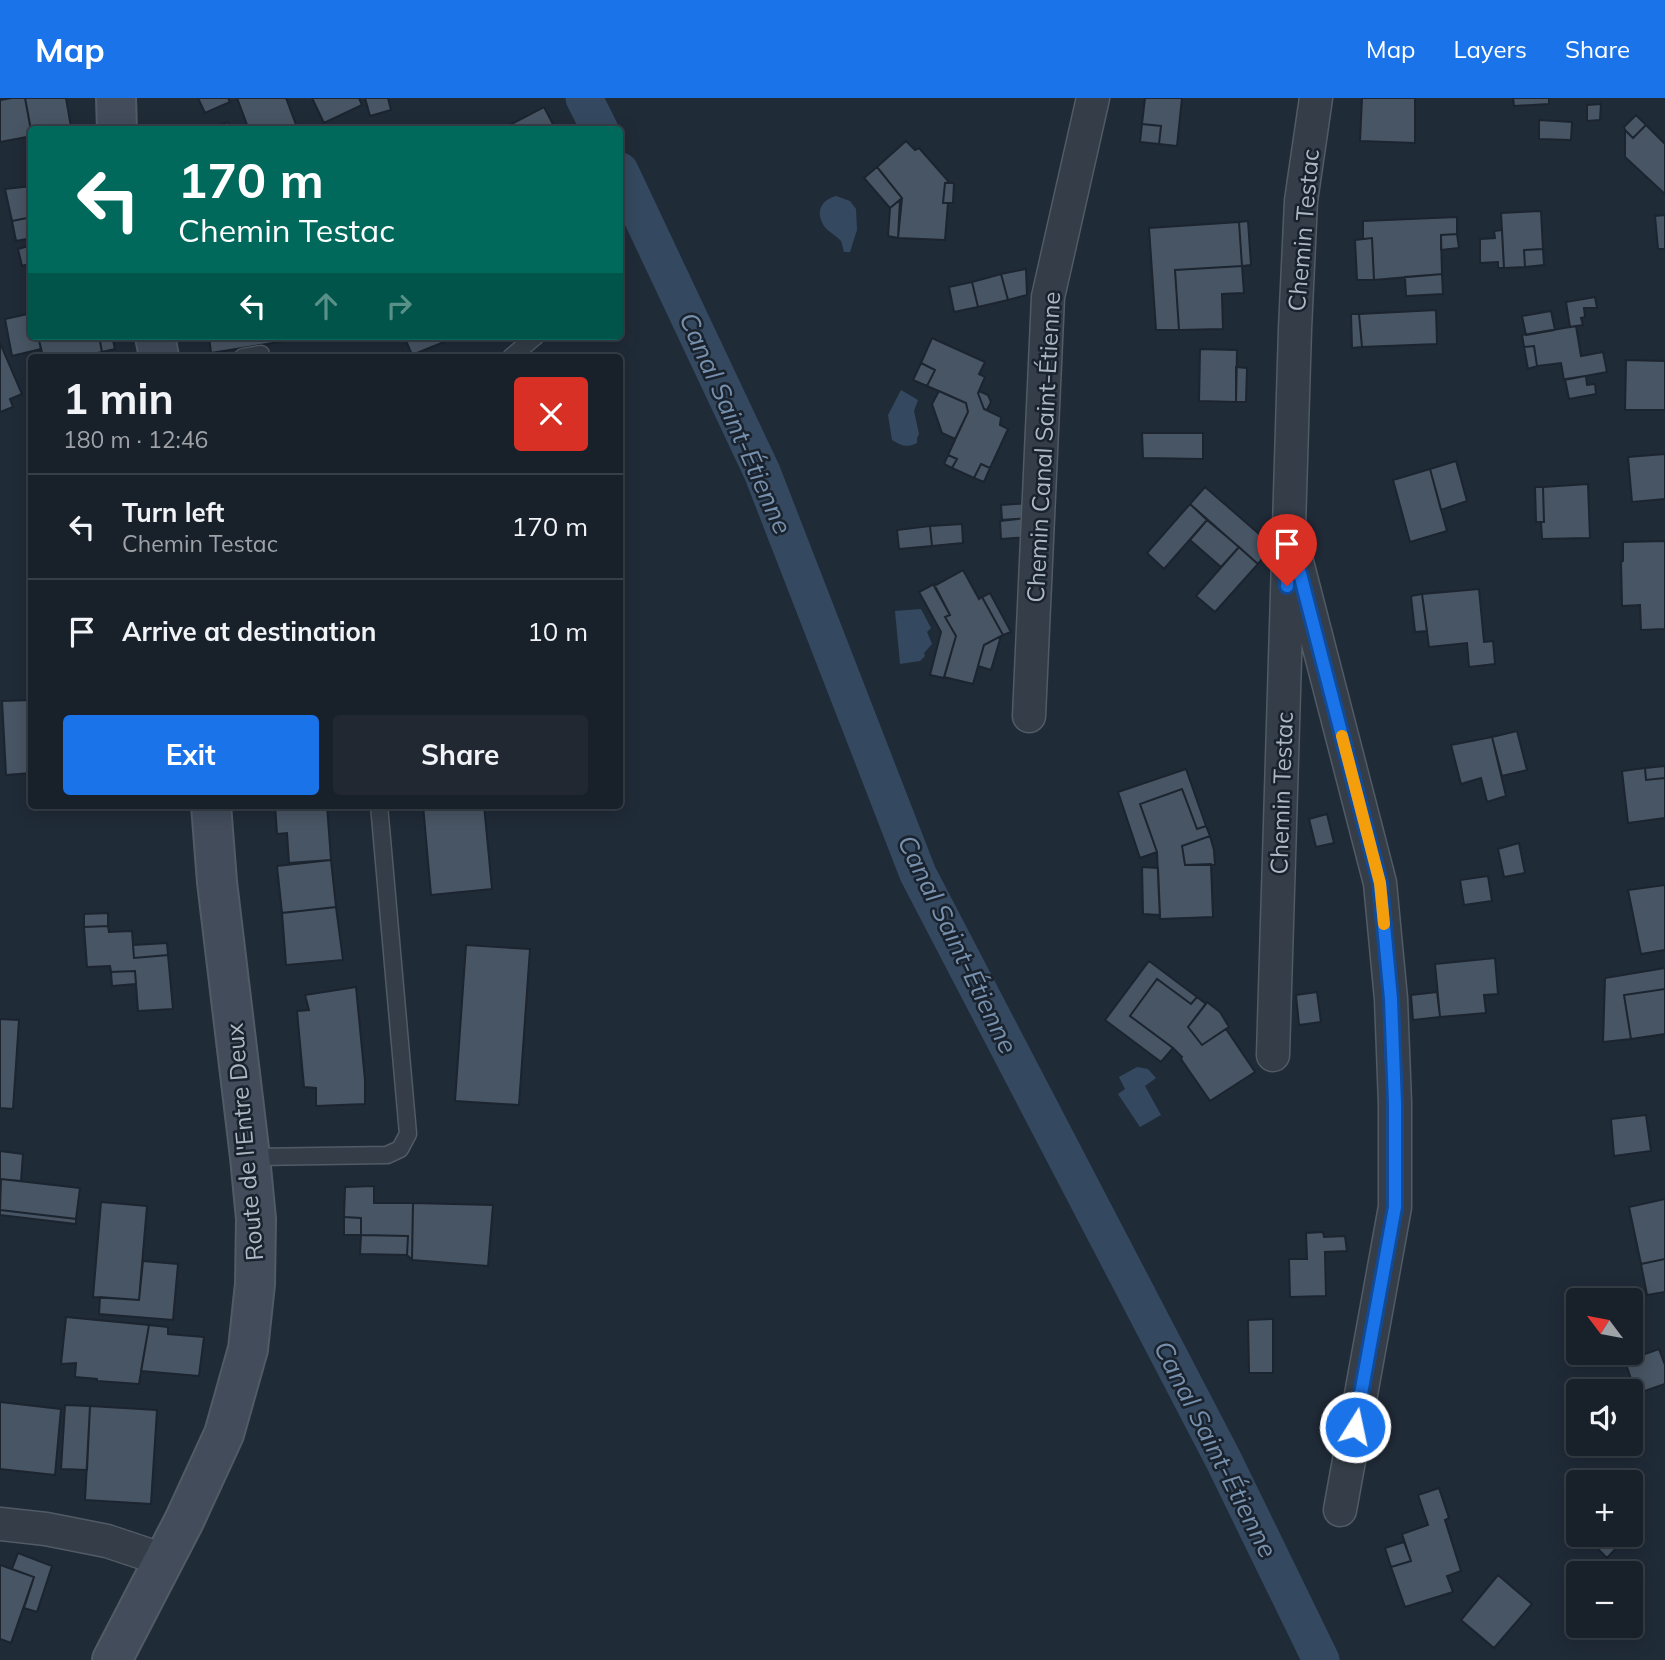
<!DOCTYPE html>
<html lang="en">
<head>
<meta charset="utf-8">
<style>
  :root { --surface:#18202a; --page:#212832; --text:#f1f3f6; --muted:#9fa3a8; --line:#363e47; --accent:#1a73e8 }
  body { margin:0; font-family:Mulish,sans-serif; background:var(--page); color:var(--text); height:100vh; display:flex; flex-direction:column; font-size:26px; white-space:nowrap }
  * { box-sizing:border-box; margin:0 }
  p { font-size:23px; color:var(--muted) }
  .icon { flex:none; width:38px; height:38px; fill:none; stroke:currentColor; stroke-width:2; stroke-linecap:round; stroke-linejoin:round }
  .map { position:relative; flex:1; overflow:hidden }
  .drawer { position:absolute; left:28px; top:256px; width:595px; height:455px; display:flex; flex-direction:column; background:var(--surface); border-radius:7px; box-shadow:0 4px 18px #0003,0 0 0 2px var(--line) }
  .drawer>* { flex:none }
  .top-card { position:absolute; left:28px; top:28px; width:595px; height:214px; border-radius:7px; box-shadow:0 4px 18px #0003,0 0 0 2px var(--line); background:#00695c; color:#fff; overflow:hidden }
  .needle { width:46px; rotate:302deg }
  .controls { position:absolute; left:1566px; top:1190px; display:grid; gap:14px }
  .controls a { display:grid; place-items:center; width:77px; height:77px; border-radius:7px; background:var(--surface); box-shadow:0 4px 18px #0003,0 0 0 2px var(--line); font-size:35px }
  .pin { position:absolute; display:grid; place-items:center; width:60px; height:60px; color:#fff; margin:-72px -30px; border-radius:50% 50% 50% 0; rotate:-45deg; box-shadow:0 0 7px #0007 }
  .pin .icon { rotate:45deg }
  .me { position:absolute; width:77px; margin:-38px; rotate:10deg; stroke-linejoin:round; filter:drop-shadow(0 0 5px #0008) }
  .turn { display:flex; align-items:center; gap:24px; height:147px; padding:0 35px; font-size:32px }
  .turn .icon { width:91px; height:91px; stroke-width:2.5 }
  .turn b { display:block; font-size:49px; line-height:60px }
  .lanes { display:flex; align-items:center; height:66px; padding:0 35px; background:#0003; justify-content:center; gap:35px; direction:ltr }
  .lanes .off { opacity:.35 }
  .round { display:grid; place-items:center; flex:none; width:74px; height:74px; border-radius:7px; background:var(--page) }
  .head { display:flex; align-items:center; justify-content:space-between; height:119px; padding:0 35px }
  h1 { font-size:42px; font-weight:700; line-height:52px }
  .cta { display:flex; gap:14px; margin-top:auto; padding:14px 35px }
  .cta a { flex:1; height:80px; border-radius:7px; background:var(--accent); color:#fff; font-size:28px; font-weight:700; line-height:80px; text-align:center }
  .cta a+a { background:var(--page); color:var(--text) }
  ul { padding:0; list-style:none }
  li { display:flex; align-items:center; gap:21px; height:105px; padding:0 35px; border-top:2px solid var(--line) }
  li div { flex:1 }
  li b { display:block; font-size:26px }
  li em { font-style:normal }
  header { display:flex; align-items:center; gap:42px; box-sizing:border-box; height:98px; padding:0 35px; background:var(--accent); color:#fff }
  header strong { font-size:33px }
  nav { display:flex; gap:38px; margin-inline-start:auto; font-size:24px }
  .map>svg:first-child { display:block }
  .water { fill:#34485f }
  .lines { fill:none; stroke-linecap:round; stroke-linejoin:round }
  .canal { stroke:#34485f; stroke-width:37 }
  .building { fill:#485564; stroke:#1b242f; stroke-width:2 }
  .lane-casing { stroke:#515b66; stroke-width:19 }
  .street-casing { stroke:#515b66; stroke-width:35 }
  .secondary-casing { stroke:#515b66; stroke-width:42 }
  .lane { stroke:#343d48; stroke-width:16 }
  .street { stroke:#343d48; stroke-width:32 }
  .secondary { stroke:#424c5b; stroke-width:38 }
  .route-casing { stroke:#114b97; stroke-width:18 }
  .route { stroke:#1a73e8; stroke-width:12 }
  .slow { stroke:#f59e0b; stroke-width:12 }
  .labels { text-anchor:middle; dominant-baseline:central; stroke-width:5; stroke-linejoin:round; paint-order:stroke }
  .street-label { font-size:24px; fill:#aeb8c5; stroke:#19222d }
  .water-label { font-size:26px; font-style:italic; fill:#7690ad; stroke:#19222d }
</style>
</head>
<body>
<header>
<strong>Map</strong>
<nav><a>Map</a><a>Layers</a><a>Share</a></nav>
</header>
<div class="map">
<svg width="1665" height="1562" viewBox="0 0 1665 1562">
  <rect width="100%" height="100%" fill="#202b38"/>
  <path class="water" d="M836 98 850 103 856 111 857 132 850 154H844C843 151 842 145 841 143 836 137 828 134 824 128 815 114 821 102 836 98Z
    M901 292 918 302 914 313 919 336 917 340V345C907 350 902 348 892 342L888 317Z
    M921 511 931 530 927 534 932 546 924 555 925 558 920 563 900 566 895 513Z
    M1137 969 1148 971 1156 980 1145 988 1161 1017 1140 1029 1118 996 1125 991 1119 979Z"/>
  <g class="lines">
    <path class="canal" d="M584 0 600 32
      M620 73 762 374 918 776 1223 1361 1321 1562"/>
  </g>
  <path class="building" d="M12 0H25L32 38 0 44V2Z
    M25 0H66L71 29 60 32H32V37Z
    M198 0H228L230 4 205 15Z
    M237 0H286L298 32H249Z
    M312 0H359L362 7 324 25Z
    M365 0H388L391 12 370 18Z
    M1145 0H1182L1177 48 1159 46 1161 28 1142 26Z
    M1362 0H1415V45L1360 43Z
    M1513 0H1549V6L1514 8Z
    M1601 6 1600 22 1587 23V7Z
    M544 9 556 32H500Z
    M1636 17 1646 27 1633 40 1625 32 1624 29Z
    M1539 22 1572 24 1571 42 1539 41Z
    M228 24 231 32H206Z
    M1142 26 1161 28 1159 46 1140 44Z
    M1646 27 1665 46V96L1625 59V32L1633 40Z
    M906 43 915 52 919 50 949 84 945 85 943 105H948L945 142 898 140 902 100 877 69Z
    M877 69 902 100 890 110 864 80Z
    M945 85H954L953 105H943Z
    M32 88V119L12 123 5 91Z
    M900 102 898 140 888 138 890 110Z
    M1541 113 1543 151 1524 152 1525 169 1504 170 1501 115Z
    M1665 117V151H1658L1655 118Z
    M32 119V140L16 143 12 123Z
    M1457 119V136L1441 137 1442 176 1374 182 1372 140 1363 141V123Z
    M1248 123 1251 167 1242 168 1239 124Z
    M1239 124 1242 168 1175 172 1179 232H1156L1149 130Z
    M1502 132 1504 170H1498V164L1480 165V141L1495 140 1494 133Z
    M1457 136 1459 150 1441 152V137Z
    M1372 140 1374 182H1357L1355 142Z
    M32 147V165L22 168 18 151Z
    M1543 151 1544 167 1525 169 1524 152Z
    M1242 168 1244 195 1222 196 1223 231 1179 232 1175 172Z
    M1026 171 1027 197 1008 202 1001 176Z
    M1001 176 1008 202 978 209 972 184Z
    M1442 176 1443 196 1406 198 1405 179Z
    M972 184 978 209 954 214 949 189Z
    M1595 199 1597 210H1584L1585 219 1581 220 1583 227 1570 229 1566 204Z
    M1436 212 1437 246 1362 249 1359 216Z
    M1551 213 1555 232 1526 237 1522 218Z
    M32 215V238H38L41 251 12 258 5 221Z
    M1351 216H1359L1362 249 1352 250Z
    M1576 228 1581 258 1603 254 1607 274 1564 282 1561 265 1537 268 1534 248 1524 249 1522 237Z
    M38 238H99L102 254 80 259H43Z
    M99 238H112L115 251 102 254Z
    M209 238H303L304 240 211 255Z
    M404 238H459L412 257Z
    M932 240 985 264 979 276 985 279 978 295 984 311 1001 319 1000 327 1008 331 990 370 981 366 974 380 952 370 957 361 948 357 968 314 966 305 927 288 935 272 921 265Z
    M0 245 22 296 10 301 13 309 0 314Z
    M1534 248 1537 268 1528 271 1524 249Z
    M1200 251 1237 252 1236 304 1199 303Z
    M1626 262 1665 263V312H1625Z
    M921 265 935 272 927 288 913 282Z
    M1236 269 1247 270 1246 304H1236Z
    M1586 278 1587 287 1595 286 1596 296 1569 301 1565 281Z
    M939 293 966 305 968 314 955 341 942 335 932 306Z
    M979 293 988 297 991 304 987 312 984 311 978 295Z
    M1142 335H1203V361L1143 360Z
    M1665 356V401L1632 404 1628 359Z
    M948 357 957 361 952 370 944 366Z
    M1456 363 1467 403 1441 412 1430 371Z
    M981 366 990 370 984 384 974 380Z
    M1430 371 1447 433 1410 444 1393 382Z
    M1588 386 1590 440 1542 441 1541 424H1544L1543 389Z
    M1205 389 1273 448 1258 466 1190 406Z
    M1535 389H1543L1544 424H1536Z
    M1031 405 1030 420 1002 422 1001 407Z
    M1190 406 1207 422 1164 471 1147 455Z
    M1028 420 1030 439 1001 441 1000 423Z
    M1207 422 1239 449 1221 469 1190 442Z
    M962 426 963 445 932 448 930 428Z
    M930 428 932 448 899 451 897 432Z
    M1665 443V531L1641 532 1640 507 1622 508 1621 464 1623 463V444Z
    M1239 449 1258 466 1215 514 1196 498Z
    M963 472 979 501 982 499 1003 537 984 547 973 586 944 579 956 538 945 519 950 517 934 488Z
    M934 486 950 517 945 519 956 538 944 580 930 577 941 534 919 494Z
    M1479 491 1484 544 1493 543 1495 566 1469 569 1467 545 1429 549 1422 496Z
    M990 495 1011 534 1003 537 982 499Z
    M1422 496 1427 533 1415 534 1411 498Z
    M1001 538 991 572 978 568 984 547Z
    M32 602V675L6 677 2 603Z
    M1517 633 1527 672 1502 678 1492 639Z
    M1492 639 1506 698 1487 704 1481 680 1461 686 1451 647Z
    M1665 668V680L1646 682 1645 670Z
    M1645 670 1646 682 1665 680V720L1628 725 1622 673Z
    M1186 671 1206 728 1197 731 1182 691 1140 706 1157 754 1140 760 1118 694Z
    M1182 691 1197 731 1206 728 1210 738 1182 748 1185 767 1211 766 1213 819 1160 821 1157 754 1140 706Z
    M275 707H327L331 762 289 765 287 735 277 736Z
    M423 707H484L492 791 431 797Z
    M1327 716 1334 745 1316 749 1309 721Z
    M1210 738 1214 752 1215 767H1185L1182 748Z
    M1519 745 1525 775 1504 779 1498 751Z
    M331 762 336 809 282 815 277 768Z
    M1142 769 1158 770 1160 817 1143 816Z
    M1488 778 1492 803 1464 807 1460 782Z
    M1665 787V852L1641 856 1628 792Z
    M336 809 343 862 286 867 282 815Z
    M108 815V828L84 829V816Z
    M108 828 109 834 132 833 134 860 168 857 173 911 138 913 135 873 111 874 110 868 87 869 84 829Z
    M167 845 168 857 134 860 133 847Z
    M466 847 530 851 519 1007 455 1003Z
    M1495 860 1498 896 1484 897 1486 915 1440 919 1435 866Z
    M1149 863 1197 899 1191 906 1157 881 1130 918 1173 950 1161 964 1105 922Z
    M1665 870V891L1624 897 1631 941 1603 944 1605 880Z
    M135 873 136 886 112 888 111 874Z
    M1157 881 1191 906 1197 899 1206 906 1188 929 1202 947 1226 931 1255 974 1210 1003 1181 961 1182 959 1173 950 1130 918Z
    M356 889 365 982V1006L316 1008V990L304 989 297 913 309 912 305 897Z
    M1665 891V936L1631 941 1624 897Z
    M1317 894 1321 924 1299 927 1296 897Z
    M1437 894 1440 919 1413 922 1411 897Z
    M1207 904 1220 914 1229 929 1202 947 1188 929Z
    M0 921 19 922 13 1011 0 1010Z
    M1646 1017 1651 1053 1614 1058 1611 1021Z
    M0 1053 23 1056 21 1083 0 1081Z
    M1 1081 80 1090 76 1121 0 1112Z
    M374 1088V1105H413L412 1162 407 1157 408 1138 361 1137V1120L344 1119 345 1089Z
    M1665 1101V1161L1641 1166 1629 1109Z
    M101 1104 147 1108 139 1202 93 1199Z
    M413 1105 493 1107 488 1168 412 1162Z
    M0 1112 76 1121V1126L0 1117Z
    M344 1119 361 1120V1137H344Z
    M1323 1134 1324 1139 1345 1138 1347 1153 1325 1154 1326 1198 1290 1199 1289 1161H1307L1306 1135Z
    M361 1137 408 1138 407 1157 360 1156Z
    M1665 1161V1194L1647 1197 1641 1166Z
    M143 1163 178 1166 173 1222 99 1216 100 1199 139 1202Z
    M66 1219 149 1227 139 1286 97 1283V1281L75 1279 76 1265 61 1266Z
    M1273 1221V1275H1249L1248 1222Z
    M149 1227 168 1229V1236L204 1239 199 1278 141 1273Z
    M1659 1251 1665 1267V1286L1636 1296 1625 1263Z
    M0 1304 61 1311 55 1377 0 1371Z
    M65 1307 90 1308 87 1372 61 1371Z
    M90 1308 157 1312 151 1406 85 1402Z
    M1439 1390 1449 1420 1445 1422 1461 1473 1447 1478 1453 1494 1405 1509 1391 1469 1411 1463 1402 1436 1428 1427 1418 1397Z
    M1578 1410V1434L1567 1424Z
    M1582 1437H1603L1594 1447Z
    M1603 1437H1609L1620 1446 1607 1460 1594 1447Z
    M1609 1437H1628L1620 1446Z
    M1404 1444 1411 1463 1391 1469 1385 1450Z
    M18 1455 52 1468 37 1514 24 1510 34 1479 12 1471Z
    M0 1467 34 1479 11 1545 0 1541Z
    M1498 1477 1532 1506 1494 1550 1461 1522Z"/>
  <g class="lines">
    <g class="lane-casing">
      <path id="lane" d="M243 259 261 256
        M511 259 536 238
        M251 1059 387 1057 400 1051 408 1036 379 707"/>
    </g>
    <g class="street-casing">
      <path id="street" d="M1289 433 1380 785 1391 901 1395 1005V1109L1340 1412
        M1029 618 1048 199 1093 0
        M1273 957 1295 231 1301 103 1316 0
        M0 1426 46 1431 107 1443 164 1462"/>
    </g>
    <g class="secondary-casing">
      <path id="secondary" d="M116 0 117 32
        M155 238 159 259
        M112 1562 184 1423 224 1336 248 1251 255 1186 256 1121 250 1059 217 784 211 707"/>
    </g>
    <use href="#lane" class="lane"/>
    <use href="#street" class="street"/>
    <use href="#secondary" class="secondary"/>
  </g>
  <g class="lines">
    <g class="route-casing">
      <path id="route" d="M1287 488 1289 433 1380 785 1391 901 1395 1005V1109L1355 1329"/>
    </g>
    <use href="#route" class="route"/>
    <path class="slow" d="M1342 638 1380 785 1384 826"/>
  </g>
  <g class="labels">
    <g class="street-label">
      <text transform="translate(1303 132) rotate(-85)">Chemin Testac</text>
      <text transform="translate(1043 349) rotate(-87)">Chemin Canal Saint-Étienne</text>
      <text transform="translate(1281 695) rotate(-88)">Chemin Testac</text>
      <text transform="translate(244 1044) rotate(-95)">Route de l'Entre Deux</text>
    </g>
    <g class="water-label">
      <text transform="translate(736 325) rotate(66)">Canal Saint-Étienne</text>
      <text transform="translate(958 846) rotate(64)">Canal Saint-Étienne</text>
      <text transform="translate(1216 1351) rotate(63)">Canal Saint-Étienne</text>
    </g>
  </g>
</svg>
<div class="controls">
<a><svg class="needle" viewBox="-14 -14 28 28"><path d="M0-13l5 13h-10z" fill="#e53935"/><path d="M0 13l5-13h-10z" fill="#9fa3a8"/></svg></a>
<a><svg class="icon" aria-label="sound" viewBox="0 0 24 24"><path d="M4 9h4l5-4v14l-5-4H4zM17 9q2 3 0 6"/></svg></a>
<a>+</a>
<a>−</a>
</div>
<div class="pin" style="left:1287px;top:488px;background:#d93025"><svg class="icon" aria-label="arrive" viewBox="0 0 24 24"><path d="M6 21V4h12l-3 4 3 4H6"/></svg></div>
<svg class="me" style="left:1355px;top:1329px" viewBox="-20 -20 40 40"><circle r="17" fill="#1a73e8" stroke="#fff" stroke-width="3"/><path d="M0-11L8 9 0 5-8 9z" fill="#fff"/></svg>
<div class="top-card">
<div class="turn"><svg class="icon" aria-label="left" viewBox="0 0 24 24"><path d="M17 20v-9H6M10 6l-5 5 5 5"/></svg><div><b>170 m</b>Chemin Testac</div></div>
<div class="lanes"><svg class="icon" aria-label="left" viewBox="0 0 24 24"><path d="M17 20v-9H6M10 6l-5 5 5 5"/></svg><svg class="icon off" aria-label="ahead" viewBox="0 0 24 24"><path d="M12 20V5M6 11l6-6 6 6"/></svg><svg class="icon off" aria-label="right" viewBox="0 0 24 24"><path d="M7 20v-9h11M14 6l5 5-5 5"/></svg></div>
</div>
<section class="drawer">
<div class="head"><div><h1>1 min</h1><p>180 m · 12:46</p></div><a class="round" style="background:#d93025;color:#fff"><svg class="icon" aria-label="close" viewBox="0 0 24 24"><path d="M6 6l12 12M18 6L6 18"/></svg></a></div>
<ul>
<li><svg class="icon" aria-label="left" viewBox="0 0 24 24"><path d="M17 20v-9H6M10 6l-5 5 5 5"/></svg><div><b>Turn left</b><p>Chemin Testac</p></div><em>170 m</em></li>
<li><svg class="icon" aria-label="arrive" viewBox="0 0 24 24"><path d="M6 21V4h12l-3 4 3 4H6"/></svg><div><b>Arrive at destination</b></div><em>10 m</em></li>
</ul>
<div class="cta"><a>Exit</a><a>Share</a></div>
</section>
</div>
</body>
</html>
